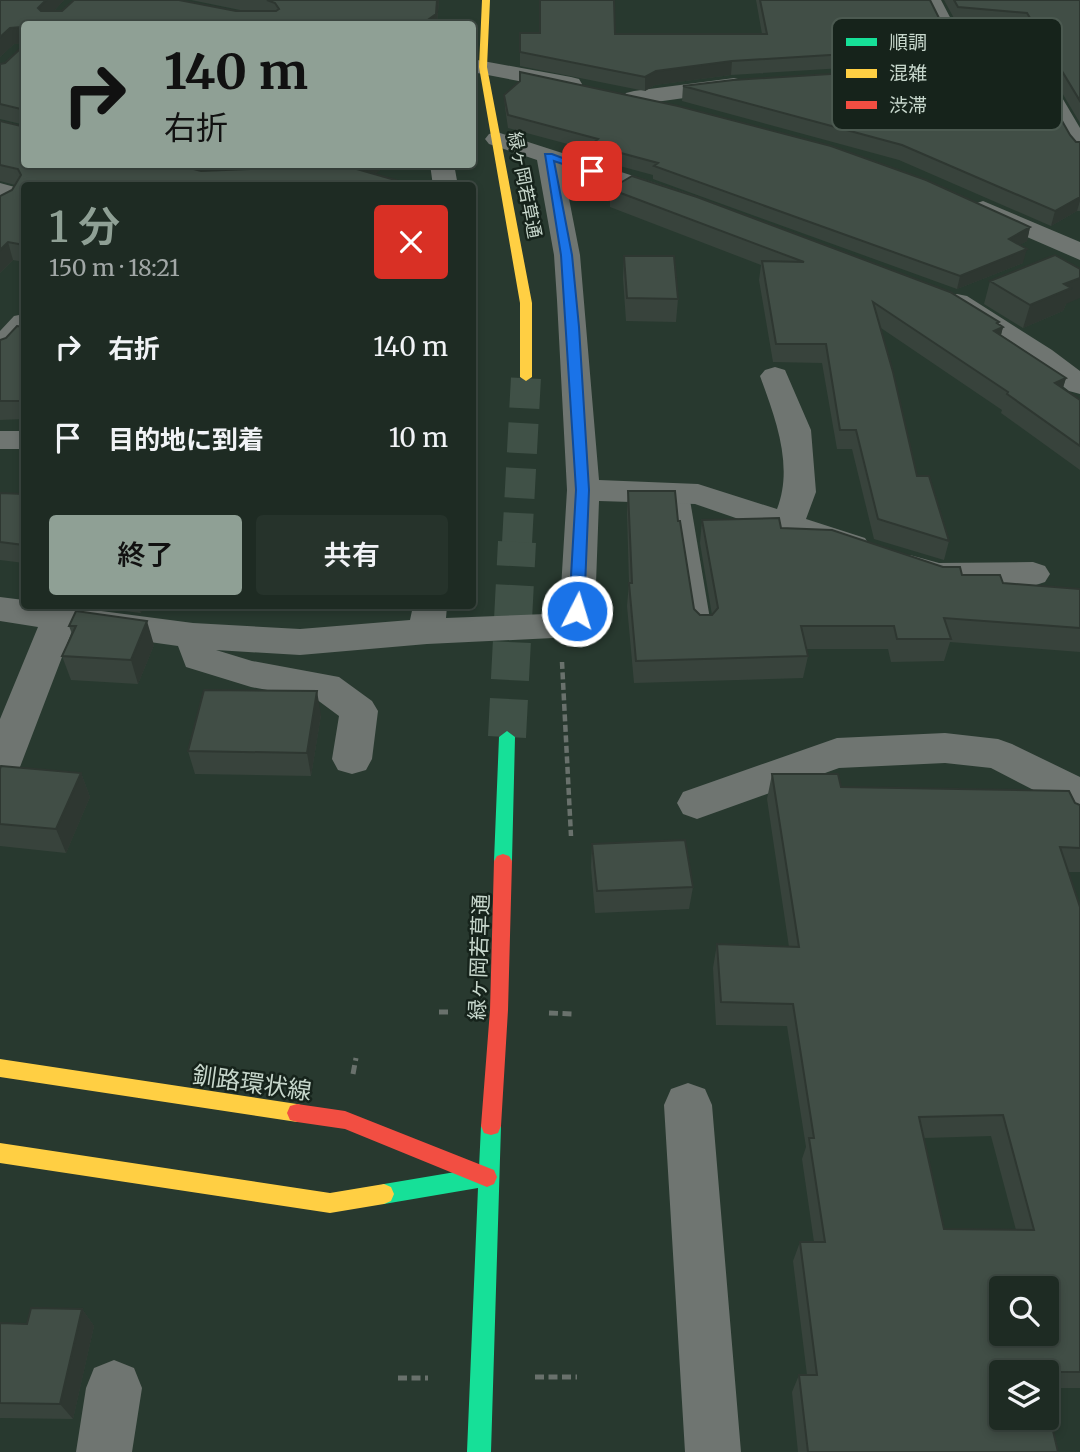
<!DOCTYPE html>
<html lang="ja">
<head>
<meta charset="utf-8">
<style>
  :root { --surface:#1e2b23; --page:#26332b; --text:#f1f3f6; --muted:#a1a7a6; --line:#3c4741; --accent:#8fa095 }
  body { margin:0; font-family:Merriweather,"Noto Sans JP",serif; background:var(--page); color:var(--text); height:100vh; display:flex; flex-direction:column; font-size:26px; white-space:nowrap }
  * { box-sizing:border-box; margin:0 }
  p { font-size:23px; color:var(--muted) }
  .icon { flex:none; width:38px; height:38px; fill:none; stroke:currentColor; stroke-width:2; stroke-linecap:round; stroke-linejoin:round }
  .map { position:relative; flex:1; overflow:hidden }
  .side { position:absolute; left:21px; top:182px; width:455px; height:427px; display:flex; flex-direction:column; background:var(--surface); border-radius:7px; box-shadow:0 4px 10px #0003,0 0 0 2px var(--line) }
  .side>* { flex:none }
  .guide { position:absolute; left:21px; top:21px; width:455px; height:147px; border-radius:7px; box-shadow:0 4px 10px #0003,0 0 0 2px var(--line); background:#8fa095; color:#111; overflow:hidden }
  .fabs { position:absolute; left:989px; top:1276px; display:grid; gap:14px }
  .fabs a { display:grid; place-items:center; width:70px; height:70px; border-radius:7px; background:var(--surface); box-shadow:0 4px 10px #0003,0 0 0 2px var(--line); font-size:35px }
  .pin { position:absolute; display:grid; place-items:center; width:60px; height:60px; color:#fff; margin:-30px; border-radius:14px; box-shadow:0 4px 10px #0006 }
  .me { position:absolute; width:77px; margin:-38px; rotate:5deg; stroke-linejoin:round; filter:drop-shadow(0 0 5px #0008) }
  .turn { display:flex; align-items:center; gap:24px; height:147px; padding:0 28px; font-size:32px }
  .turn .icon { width:91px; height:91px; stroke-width:2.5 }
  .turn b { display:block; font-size:49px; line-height:60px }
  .round { display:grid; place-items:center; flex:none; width:74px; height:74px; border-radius:7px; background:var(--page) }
  .overview { display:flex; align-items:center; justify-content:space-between; height:119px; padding:0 28px }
  h1 { font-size:42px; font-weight:600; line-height:52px; color:var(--accent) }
  .primary-button { display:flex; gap:14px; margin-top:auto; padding:14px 28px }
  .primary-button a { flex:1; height:80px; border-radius:7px; background:var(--accent); color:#111; font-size:28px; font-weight:600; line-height:80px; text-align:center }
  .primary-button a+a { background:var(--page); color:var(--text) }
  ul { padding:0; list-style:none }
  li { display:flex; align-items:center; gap:21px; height:91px; padding:0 28px }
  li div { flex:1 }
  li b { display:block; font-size:26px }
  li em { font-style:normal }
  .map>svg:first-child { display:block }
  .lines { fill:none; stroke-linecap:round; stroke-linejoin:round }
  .secondary-tunnel-far1 { stroke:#405147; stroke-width:30; stroke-dasharray:30 15; stroke-linecap:butt }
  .secondary-tunnel { stroke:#405147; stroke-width:38; stroke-dasharray:38 19; stroke-linecap:butt }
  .path-far1 { stroke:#69716c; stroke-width:4.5; stroke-dasharray:7 3.5; stroke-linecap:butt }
  .path { stroke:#69716c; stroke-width:5; stroke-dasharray:9 4.5; stroke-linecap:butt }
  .lane { fill:#6f7571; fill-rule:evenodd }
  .street { fill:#6f7571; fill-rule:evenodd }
  .fast { fill:#16e098; fill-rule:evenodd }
  .slow { fill:#ffcf43; fill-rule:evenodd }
  .jam { fill:#f24e42; fill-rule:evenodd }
  .wall { fill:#38433c; fill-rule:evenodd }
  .shaded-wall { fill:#2e3731 }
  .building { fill:#414e46; stroke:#2e3731; stroke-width:2; fill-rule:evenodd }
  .route { fill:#1a73e8; stroke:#114b97; stroke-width:2 }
  .labels { text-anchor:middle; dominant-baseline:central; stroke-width:5; stroke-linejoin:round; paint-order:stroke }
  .far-street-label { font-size:18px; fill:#c7d7cc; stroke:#16231b }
  .street-label { font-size:21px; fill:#c7d7cc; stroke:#16231b }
  .near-street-label { font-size:24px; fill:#c7d7cc; stroke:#16231b }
  .key { fill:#16231b; stroke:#4b5950; stroke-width:2 }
  .key-label { font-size:19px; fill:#c7d7cc }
</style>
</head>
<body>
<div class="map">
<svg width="1080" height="1452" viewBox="0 0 1080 1452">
  <rect width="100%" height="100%" fill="#28392f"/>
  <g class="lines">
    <path class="secondary-tunnel-far1" d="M517 543 526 377"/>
    <path class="secondary-tunnel" d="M507 737 517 542"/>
    <path class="path-far1" d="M562 662 571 836"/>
    <path class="path" d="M439 1012H450
      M549 1013 573 1014
      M353 1074 356 1058
      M535 1377H577
      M398 1378H428"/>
    <path class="lane" d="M681 489 689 494 712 631 709 635H697L694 631 673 494Z"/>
    <path class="street" d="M921 0H941L953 23 1021 28 1080 128V156L1072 154 1068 149 1007 38 939 33Z
      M472 59 571 77 579 79 582 84 579 89 571 91 472 72Z
      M734 78 742 80 745 85 742 90 634 105 626 103 623 98 626 93 634 91Z
      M497 132 683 192 687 197 683 202 674 205 563 168 580 255 599 480 698 484 777 509C794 466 775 417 760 376L765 370 775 367 785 370 811 430 816 492 806 519 865 538 870 546 865 554 853 557 841 554 695 504 599 501 595 611C586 626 569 634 553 638L427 644 300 655 216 650 252 661 339 677 372 701 378 711 372 759 366 770 352 774 338 770 332 759 339 716 316 699 251 687 186 667 178 646 72 631 20 767 14 778 0 782V719L38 627 0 621V597L24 600V606H63L193 623 300 629 410 620 413 606H447L446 618 546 614 560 605 567 490 557 300 554 255 537 160 489 144 485 139 489 134Z
      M430 164H454L458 186H433Z
      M0 183 22 189 24 192C22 203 10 210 0 213Z
      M983 201 1080 242V260L974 214 970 209 974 204Z
      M957 294 967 296 1052 350 1080 371V394L1069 391 1032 362 947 308 943 302 947 296Z
      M24 314V339L10 355 0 358V331L14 316Z
      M0 431H24V449H0Z
      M910 555 939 563 1033 562 1045 566 1050 574 1045 582 1033 586 937 587 898 574 893 566 898 558Z
      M945 733 998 739 1012 744 1080 777V831L1066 826 1055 801 991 768 945 763 839 768 697 819 683 814 677 803 683 792 837 738Z
      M688 1083 705 1089 712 1105 741 1452H685L664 1105 671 1089Z
      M114 1360 134 1368 142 1388 132 1452H76L86 1388 94 1368Z"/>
    <path class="fast" d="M507 731 515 737 512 861 509 866 503 868 497 866 494 861 499 737Z
      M491 1117 498 1119 501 1126 491 1452H467L478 1188 384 1204 377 1201 374 1194 377 1187 384 1184 479 1168 481 1126 484 1119Z"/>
    <path class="slow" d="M482 0H490L487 67 532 303V377L526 381 520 377V303L479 67Z
      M0 1059 297 1104 304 1106 307 1113 304 1120 297 1122 0 1077Z
      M0 1143 330 1193 384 1184 391 1187 394 1194 391 1201 384 1204 330 1213 0 1163Z"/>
    <path class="jam" d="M503 854 509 856 512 861 508 1010 501 1126 498 1133 491 1135 484 1133 481 1126 490 1010 494 861 497 856Z
      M297 1104 345 1111 494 1170 497 1177 494 1184 487 1187 345 1129 297 1122 290 1120 287 1113 290 1106Z"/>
  </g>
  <path class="wall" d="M0 0H64L54 11H245L191 0H439L437 24H24V164L201 171H216L192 164H388L375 174 24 186V262L13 260 0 273V196L12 190 15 185 0 181V121L21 126V124L0 119V64L5 63 21 48V43L14 44 0 57Z
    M756 0H930L940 20 1076 142H1080V211H1077L1051 226 899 160 682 101 683 86 879 71 885 70V68L876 66 731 75 655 85 645 91 520 66V33L762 34Z
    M944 0H1080V123L1023 27 955 20Z
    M504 95 1030 227 1027 241 1019 245 1023 263 957 289 653 179V175L590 158V150L508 128 505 107Z
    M610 189 999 324 1003 327 1001 335 1066 378 1063 388 1080 400V470L1001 413 1002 410 881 328 917 476 949 541 944 560 874 539 852 449H837L822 363 773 362 759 280 761 265 610 207Z
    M624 256 678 299 676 322 626 321 623 278Z
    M990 281 1066 304 1063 311 1023 328 984 304Z
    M24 327V419L0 420V340L6 338Z
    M628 491 678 521 694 609 700 615H712L700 543 702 520 781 528 962 575 1003 583 1080 589V652L950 642 944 661 891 662 888 649H806L808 656 803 678 634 683 627 606 629 583 627 513Z
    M0 493 24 494V563L0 560Z
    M91 606H143L141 613 91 607Z
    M76 611 154 645 138 684 71 680 62 656 72 634 69 626Z
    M321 715 311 776 195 774 188 751Z
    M0 769 81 773 90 797 66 853 0 846Z
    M772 774 841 787 1075 803 1080 805V872H1068L1080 907V1388H1046V1372H1001L1058 1452H798L792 1392 799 1375H807L793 1261 800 1242H814L802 1159 806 1147 787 1026 716 1025 713 968 717 944 789 947 767 799ZM991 1136 1016 1230 944 1229 924 1138Z
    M592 844 693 887 689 909 595 913 591 867Z
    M82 1309 94 1326 73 1419 0 1418V1323L27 1324Z"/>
  <path class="shaded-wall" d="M46 0H64L42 24 38 8Z
    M437 0H439L437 24H422Z
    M21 27 24 43 14 44 0 57V37L10 28Z
    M732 61 731 75 655 85 645 91V77L656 71Z
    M364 164H388L360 186 357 169Z
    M1080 197V201L1077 211 1051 226 1055 211Z
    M1030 227 1027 241 1006 253 1009 239Z
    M8 242 13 260 0 273V250Z
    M1027 249 1023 263 957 289 960 276Z
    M1080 278V298L1066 304 1063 311 1023 328 1030 305 1064 284Z
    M999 322 997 330 1003 327 998 346 989 349 997 323Z
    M1066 378 1060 396 1055 383Z
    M138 606H143L141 613Z
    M147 621 154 645 138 684 131 660Z
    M317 691 321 715 311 776 307 753Z
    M81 773 90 797 66 853 56 829Z
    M82 1309 94 1326 73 1419 60 1404Z"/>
  <path class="building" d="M0 0H46L38 8 41 11H62L74 0H179L236 11H276L279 9 275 3 267 0H437L436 14 422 24H24V164H175L201 171 248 169 245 164H364L357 169 416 186H24V245L8 242 0 250V196L12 190 21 175 18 169 0 165V121L21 126V109L0 104V64L5 63 21 48V27L10 28 0 37Z
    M540 0H614L615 34H767L760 0H930L940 20 1009 27 1070 135 1076 142H1080V197L1055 211 902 145 683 86 733 80 879 71 887 69 892 63 887 54 878 52 732 61 656 71 645 77 520 52V33H540Z
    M954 0H1080V101L1027 13 958 7Z
    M520 72 678 106 831 146 926 180 1030 227 1009 239 1027 249 960 276 654 166 658 163 591 145 598 139 508 115 504 95 520 81Z
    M632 176 697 197 950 292 999 322 997 323 1003 327 994 331 1066 378 1055 383 1080 400V446L1007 394 1008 392 873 302 893 372 917 476H929L949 541 878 519 856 430H840L826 344H776L762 261 804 262 610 189Z
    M1055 255 1080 269V278L1064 284 1071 288 1030 305 990 281Z
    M624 256H674L678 299 627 298Z
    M17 326 24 327V401H0V340L6 338Z
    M628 491H675L678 521H680L694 609 700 615H712L718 608 702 520 779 518 781 528 832 530 943 567H960L962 575H1000L1003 583 1080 589V628L944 618 951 639H897L894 626H801L808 656 636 661 629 583H632Z
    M0 493 24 494V545L0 542Z
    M76 611 147 621 131 660 62 656 76 626H69Z
    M204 690 317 691 307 753 188 751Z
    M1 766 81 773 56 829 0 824V769Z
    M772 774H838L841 787 1069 791 1075 803 1080 805V848L1060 847 1080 907V1372H1001V1418H1046V1401L1058 1452H808L799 1375H817L800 1242H825L809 1138H814L793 1004 721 1002 717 944 799 947ZM1003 1115 1034 1230 944 1229 919 1117ZM1001 1288H1046V1334H1001Z
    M685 840 693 887 597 891 592 844Z
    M31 1308 82 1309 60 1404 0 1403V1323L27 1324Z"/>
  <path class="route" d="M545 154H552L597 171 592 174 554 161 572 255 579 327 589 490 584 611 577 616 569 611 576 490 561 255Z"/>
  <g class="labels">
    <g class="far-street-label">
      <text transform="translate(525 185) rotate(79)">緑ヶ岡若草通</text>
    </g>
    <g class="street-label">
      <text transform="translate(479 957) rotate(-88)">緑ヶ岡若草通</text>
    </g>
    <g class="near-street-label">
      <text transform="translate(252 1083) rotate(8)">釧路環状線</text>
    </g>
  </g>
  <rect x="832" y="18" width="230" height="112" rx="10" class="key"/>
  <rect x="846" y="38" width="31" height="8" fill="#16e098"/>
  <rect x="846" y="69" width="31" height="9" fill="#ffcf43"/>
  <rect x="846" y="101" width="31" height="8" fill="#f24e42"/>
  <g class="key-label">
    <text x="889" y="49">順調</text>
    <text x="889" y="80">混雑</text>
    <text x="889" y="112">渋滞</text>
  </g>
</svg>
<div class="fabs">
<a><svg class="icon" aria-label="search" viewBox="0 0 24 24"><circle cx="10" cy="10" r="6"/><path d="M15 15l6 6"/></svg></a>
<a><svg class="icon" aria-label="layers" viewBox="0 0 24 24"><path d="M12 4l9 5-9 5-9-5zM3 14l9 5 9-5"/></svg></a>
</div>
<div class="pin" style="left:592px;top:171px;background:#d93025"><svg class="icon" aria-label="arrive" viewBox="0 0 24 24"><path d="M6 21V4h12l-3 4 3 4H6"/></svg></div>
<svg class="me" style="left:577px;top:611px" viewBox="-20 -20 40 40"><circle r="17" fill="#1a73e8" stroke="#fff" stroke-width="3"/><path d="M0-11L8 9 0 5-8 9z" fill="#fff"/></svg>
<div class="guide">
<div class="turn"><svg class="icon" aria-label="right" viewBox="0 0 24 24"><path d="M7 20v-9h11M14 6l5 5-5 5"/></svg><div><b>140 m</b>右折</div></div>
</div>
<section class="side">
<div class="overview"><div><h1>1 分</h1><p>150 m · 18:21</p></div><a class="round" style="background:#d93025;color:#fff"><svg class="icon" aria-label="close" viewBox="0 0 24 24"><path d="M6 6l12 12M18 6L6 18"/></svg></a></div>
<ul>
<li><svg class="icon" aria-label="right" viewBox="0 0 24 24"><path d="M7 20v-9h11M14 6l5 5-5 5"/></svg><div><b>右折</b></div><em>140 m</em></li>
<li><svg class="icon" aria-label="arrive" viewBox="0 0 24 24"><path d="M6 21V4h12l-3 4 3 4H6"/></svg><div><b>目的地に到着</b></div><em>10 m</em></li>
</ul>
<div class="primary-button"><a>終了</a><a>共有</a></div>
</section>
</div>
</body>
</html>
